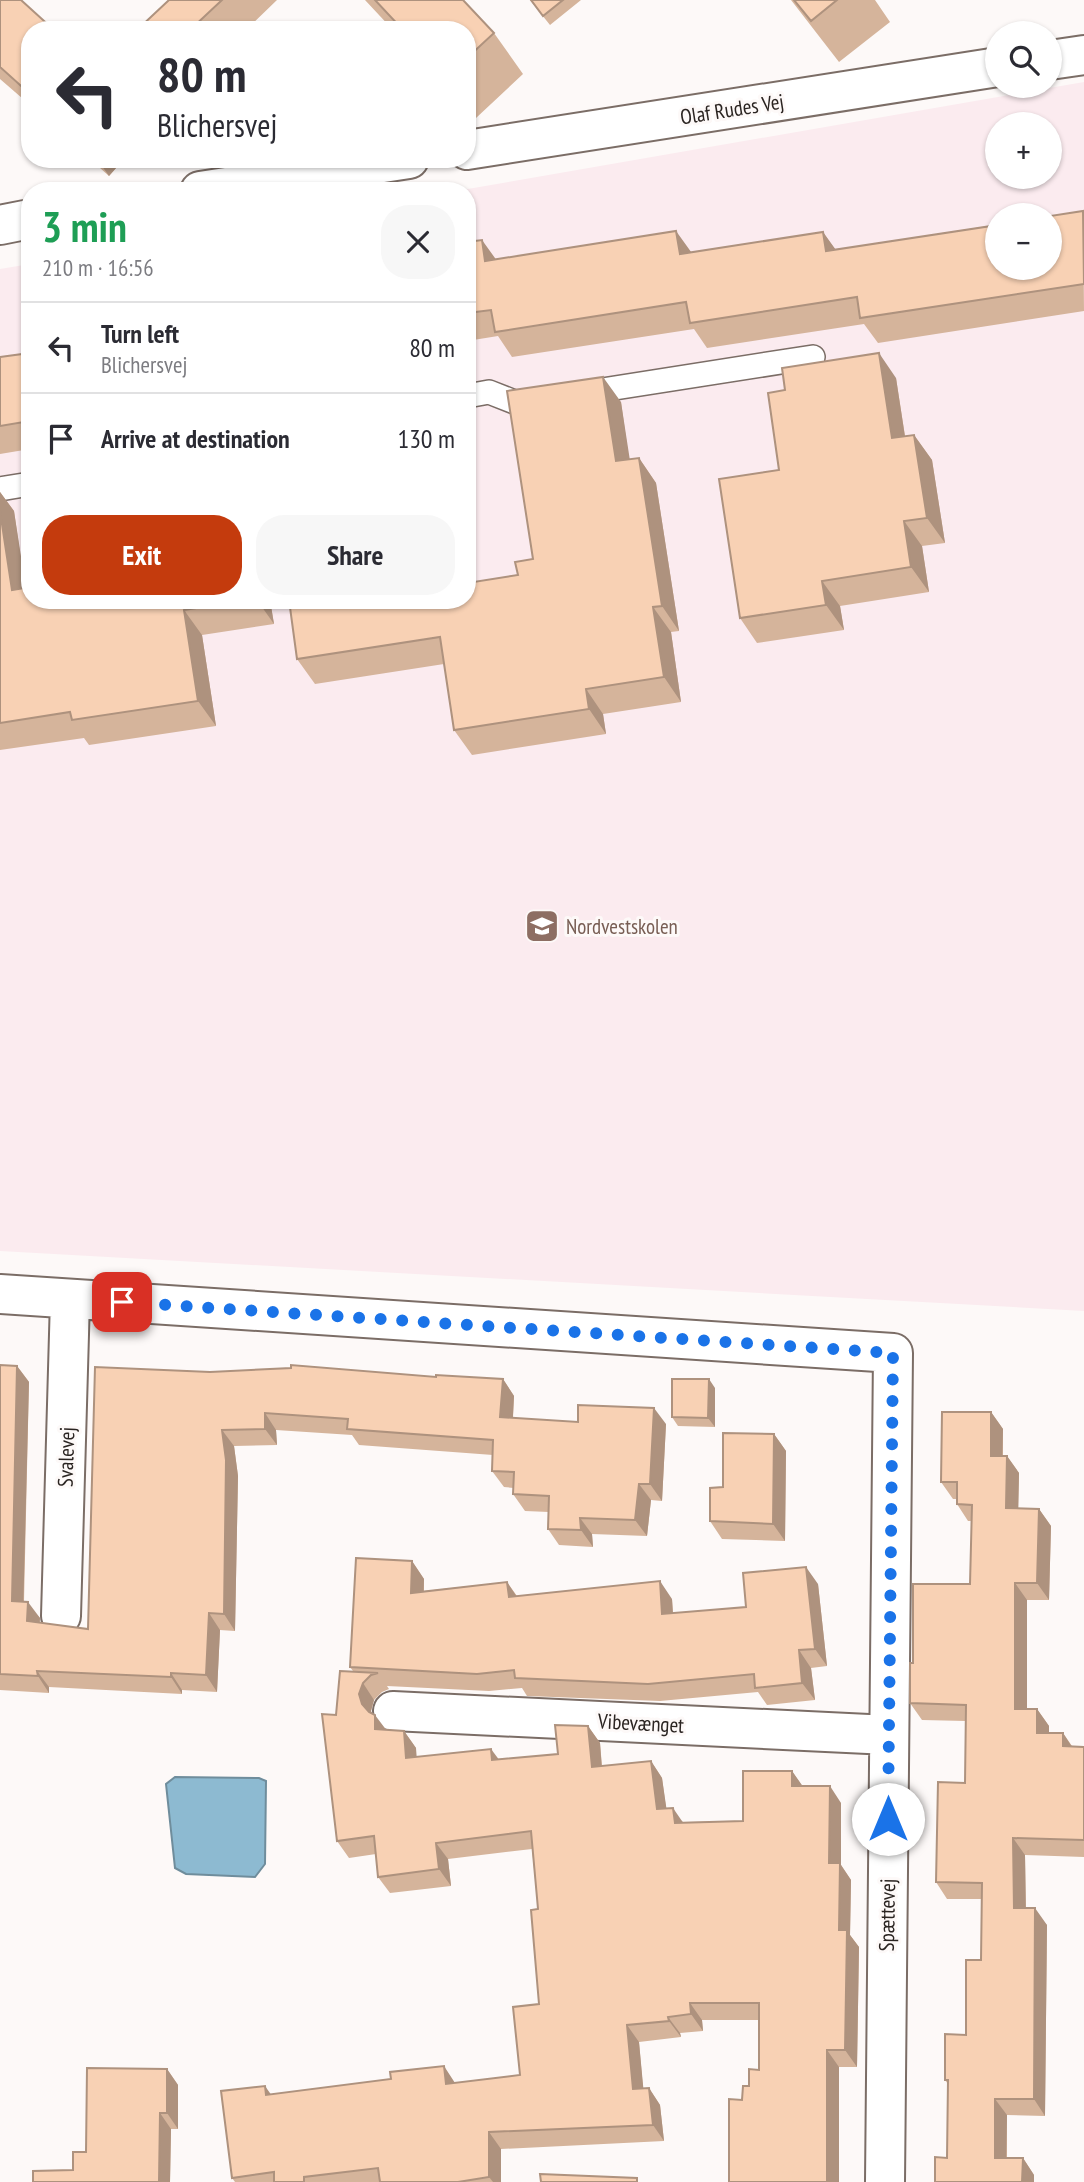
<!DOCTYPE html>
<html lang="en">
<head>
<meta charset="utf-8">
<style>
  :root { --surface:#fff; --page:#f7f7f7; --text:#2b2b33; --muted:#7c7c81; --line:#e1e1e2; --accent:#c43b0d }
  body { margin:0; font-family:"PT Sans Narrow",sans-serif; background:var(--page); color:var(--text); height:100vh; display:flex; flex-direction:column; font-size:26px; white-space:nowrap }
  * { box-sizing:border-box; margin:0 }
  p { font-size:23px; color:var(--muted) }
  .icon { flex:none; width:38px; height:38px; fill:none; stroke:currentColor; stroke-width:2; stroke-linecap:round; stroke-linejoin:round }
  .map { position:relative; flex:1; overflow:hidden }
  .panel { position:absolute; left:21px; top:182px; width:455px; height:427px; display:flex; flex-direction:column; background:var(--surface); border-radius:28px; box-shadow:0 2px 5px #0004 }
  .panel>* { flex:none }
  .hud { position:absolute; left:21px; top:21px; width:455px; height:147px; border-radius:28px; box-shadow:0 2px 5px #0004; background:#fff; color:var(--text); overflow:hidden }
  .buttons { position:absolute; left:985px; top:21px; display:grid; gap:14px }
  .buttons a { display:grid; place-items:center; width:77px; height:77px; border-radius:50%; background:var(--surface); box-shadow:0 2px 5px #0004; font-size:35px }
  .pin { position:absolute; display:grid; place-items:center; width:60px; height:60px; color:#fff; margin:-30px; border-radius:14px; box-shadow:0 4px 10px #0006 }
  .me { position:absolute; width:77px; margin:-38px; rotate:0deg; stroke-linejoin:round; filter:drop-shadow(0 0 5px #0008) }
  .turn { display:flex; align-items:center; gap:24px; height:147px; padding:0 21px; font-size:32px }
  .turn .icon { width:91px; height:91px; stroke-width:2.5 }
  .turn b { display:block; font-size:49px; line-height:60px }
  .round { display:grid; place-items:center; flex:none; width:74px; height:74px; border-radius:28px; background:var(--page) }
  .headline { display:flex; align-items:center; justify-content:space-between; height:119px; padding:0 21px }
  h1 { font-size:42px; font-weight:600; line-height:52px; color:#1e9e55 }
  .cta { display:flex; gap:14px; margin-top:auto; padding:14px 21px }
  .cta a { flex:1; height:80px; border-radius:28px; background:var(--accent); color:#fff; font-size:28px; font-weight:600; line-height:80px; text-align:center }
  .cta a+a { background:var(--page); color:var(--text) }
  ul { padding:0; list-style:none }
  li { display:flex; align-items:center; gap:21px; height:91px; padding:0 21px; border-top:2px solid var(--line) }
  li div { flex:1 }
  li b { display:block; font-size:26px }
  li em { font-style:normal }
  .map>svg:first-child { display:block }
  .education { fill:#fbebef; fill-rule:evenodd }
  .water { fill:#8dbad1; stroke:#6f8d9c; stroke-width:2 }
  .lines { fill:none; stroke-linecap:round; stroke-linejoin:round }
  .lane-casing { stroke:#7b6d66; stroke-width:26 }
  .street-casing { stroke:#7b6d66; stroke-width:42 }
  .lane { stroke:#fff; stroke-width:23 }
  .street { stroke:#fff; stroke-width:38 }
  .wall { fill:#d5b49b }
  .shaded-wall { fill:#ae927e }
  .building { fill:#f8d1b4; stroke:#ae927e; stroke-width:2 }
  .route { stroke:#1a73e8; stroke-width:12; stroke-dasharray:0 21.6 }
  .labels { text-anchor:middle; dominant-baseline:central; stroke-width:6; stroke-linejoin:round; paint-order:stroke }
  .street-label { font-size:21px; fill:#2a2421; stroke:#fdf9f8 }
  .education-label { font-size:21px; fill:#785e54; stroke:#fdf9f8; text-anchor:start }
</style>
</head>
<body>
<div class="map">
<svg width="1084" height="2182" viewBox="0 0 1084 2182">
  <rect width="100%" height="100%" fill="#fdf9f8"/>
  <path class="education" d="M1084 82V1311L0 1251V269L30 264V600H467V191H456ZM998 124H1050V177H998ZM998 215H1050V268H998Z"/>
  <path class="water" d="M175 1777 259 1778 266 1781 265 1864 255 1877 186 1874 175 1868 166 1784Z"/>
  <g class="lines">
    <g class="lane-casing">
      <path id="lane" d="M583 393 813 357
        M467 396 489 392 517 403 539 400
        M0 489 30 484"/>
    </g>
    <g class="street-casing">
      <path id="street" d="M1050 60 1084 55
        M467 150 998 67
        M200 191 409 159
        M0 225 30 219
        M0 1294 893 1353 885 2182
        M61 1616 70 1299
        M393 1711 889 1735"/>
    </g>
    <use href="#lane" class="lane"/>
    <use href="#street" class="street"/>
  </g>
  <path class="wall" d="M0 0 30 30V105L0 79Z
    M169 0H277L246 30H137Z
    M365 0H463L494 33 523 74 476 118 467 108V30H393Z
    M530 0H581L550 25Z
    M791 0H875L890 22 839 62Z
    M90 159H124L109 176Z
    M1083 211 1084 311 878 343 864 324 707 348 694 329 512 357 498 336 467 341V242L495 259 691 252 823 232 835 250Z
    M30 353V449L0 454V357Z
    M896 378 905 436 914 435 932 460 945 543 922 546 929 592 840 606 844 630 757 643 740 618 779 470Z
    M621 402 629 460 639 458 656 483 679 631 671 632 681 702 603 714 606 734 472 755 454 730 444 664 315 684 297 659 467 600 518 575 533 559Z
    M0 492 14 511 25 588 30 600H270L274 624 202 635 216 726 89 745 84 738 0 750Z
    M0 1365 17 1366 29 1382 24 1602 40 1618 39 1623 88 1629 210 1372 503 1379 514 1396 513 1418 578 1422 666 1424 662 1501 651 1500 647 1536 592 1534 593 1547 559 1545 548 1529 549 1512 525 1511 513 1494 514 1488 504 1487 492 1471 493 1455 359 1445 352 1435 276 1430 277 1445 234 1446 238 1476 235 1631 220 1630 217 1692 182 1690V1694L49 1687V1693L0 1690Z
    M715 1388V1427L678 1426 672 1417Z
    M991 1412 1003 1429V1456H1007L1019 1473 1018 1508 1039 1509 1051 1526 1049 1600H1027V1709H1037L1049 1726V1733H1063L1072 1746 1084 1747V1857L1025 1855 1026 1908 1047 1925 1045 2116 1007 2115V2158H1023L1034 2175 947 2158 948 2084 945 2080 966 2035 981 1960 982 1899H947L936 1882 965 1783 966 1721 922 1720 910 1703 913 1663 970 1584 972 1521H968L957 1504V1499H953L941 1482Z
    M774 1434 786 1451 785 1541 722 1539 710 1521 723 1487Z
    M412 1561 424 1579V1591L507 1582 517 1596 672 1599 673 1613 746 1607 818 1584 827 1666 811 1668 815 1700 767 1705 758 1692 660 1701 527 1696 522 1688 489 1691 387 1686 389 1689 382 1692 374 1700 371 1711 372 1713 386 1730 404 1731 416 1748V1757L498 1759 558 1754 588 1726 600 1743 602 1766 651 1761 662 1778 666 1808 683 1822 743 1821 792 1771 802 1786 841 1803V1865L851 1880 850 1935 859 1947 857 2067H839L742 2100 749 2086 759 2070V2020H702L703 2031 680 2033 681 2037 639 2042 643 2088H649L660 2105 664 2141 501 2149V2182H235L232 2178 271 2095 455 2083 520 2075 539 2004 538 1909 532 1849 448 1859 451 1886 390 1893 378 1877 376 1854 349 1858 337 1841 336 1715 353 1671 350 1667Z
    M167 2069 178 2085V2129H171L170 2182H33L73 2170 86 2152Z"/>
  <path class="shaded-wall" d="M97 159H124L109 176Z
    M676 231 694 256 680 254Z
    M823 232 841 257 826 251Z
    M482 240 500 265 485 261Z
    M879 353 896 378 909 463 892 438Z
    M603 377 621 402 634 487 616 461Z
    M914 435 932 460 945 543 927 518Z
    M639 458 656 483 679 631 662 606Z
    M0 492 14 511 30 615 12 590 0 511Z
    M904 521 922 546 929 592 911 567Z
    M822 581 840 606 844 630 826 605Z
    M257 600H270L274 624Z
    M653 607 671 632 681 702 664 677Z
    M184 610 202 635 216 726 198 701Z
    M586 689 603 714 606 734 589 709Z
    M17 1366 29 1382 23 1618 12 1601Z
    M503 1379 514 1396 512 1433 500 1417Z
    M709 1379 715 1388V1427L708 1418Z
    M654 1408 666 1424 662 1501 650 1484Z
    M991 1412 1003 1429 1002 1473 991 1456Z
    M265 1413 276 1430 277 1445 265 1429Z
    M222 1430 234 1446 238 1476 235 1631 224 1614Z
    M774 1434 786 1451 785 1541 773 1524Z
    M1007 1456 1019 1473 1018 1525 1006 1508Z
    M639 1484 651 1500 647 1536 635 1520Z
    M1039 1509 1051 1526 1049 1600 1037 1583Z
    M580 1518 592 1534 593 1547 581 1530Z
    M412 1561 424 1579 423 1610 411 1593Z
    M806 1567 818 1584 827 1666 815 1649Z
    M660 1581 672 1599 674 1632 662 1614Z
    M507 1582 519 1600 509 1597Z
    M1015 1583 1027 1600V1726L1015 1709Z
    M28 1602 40 1618 39 1638 27 1621Z
    M209 1613 220 1630 217 1692 206 1675Z
    M799 1650 811 1668 815 1700 802 1683Z
    M37 1671 49 1687V1693L38 1676Z
    M171 1673 182 1690V1694L171 1677Z
    M363 1683 374 1700 371 1711 373 1720 362 1704 359 1694Z
    M1037 1709 1049 1726V1750L1037 1733Z
    M375 1715 387 1731 375 1729Z
    M588 1726 600 1743 603 1784 592 1767Z
    M404 1731 416 1748 418 1775 406 1758Z
    M1063 1733 1074 1750 1063 1746Z
    M491 1749 503 1765 492 1760Z
    M651 1761 662 1778 669 1826 657 1809Z
    M792 1771 804 1788 792 1786Z
    M830 1786 841 1803V1865L851 1880 850 1935 859 1947 857 2067 845 2050 839 1930 829 1863Z
    M673 1808 684 1824 675 1823Z
    M1013 1838 1025 1855 1026 1925 1014 1908Z
    M436 1843 448 1859 451 1886 439 1869Z
    M1035 1908 1047 1925 1045 2116 1034 2099Z
    M690 2003 702 2020 703 2031 691 2014Z
    M668 2017 680 2033 681 2037 669 2021Z
    M627 2025 639 2042 645 2106 633 2089Z
    M827 2050 839 2067V2182H827Z
    M444 2066 455 2083 446 2084Z
    M167 2069 178 2085V2129L167 2113Z
    M265 2086 277 2103 266 2095Z
    M649 2088 660 2105 664 2141 653 2125Z
    M995 2099 1007 2115 1006 2175 995 2158Z
    M160 2113 171 2129 170 2182H159Z
    M489 2132 501 2149V2182H493L489 2177Z
    M1023 2158 1034 2175V2182H1022Z"/>
  <path class="building" d="M0 0H21L54 30H30V94L0 67Z
    M169 0H222L190 30H137Z
    M375 0H463L494 33 467 58V30H403Z
    M531 0H563L543 16Z
    M794 0H837L811 21Z
    M1083 211 1084 284 860 318 857 297 690 323 686 302 495 332 491 310 467 313V242L482 240 485 261 676 231 680 254 823 232 826 251 998 225V268H1050V216Z
    M30 353V421L0 426V357Z
    M879 353 892 438 914 435 927 518 904 521 911 567 822 581 826 605 740 618 719 479 779 470 768 393 785 390 782 368Z
    M603 377 616 461 639 458 662 606 653 607 664 677 586 689 589 709 454 730 440 637 297 659 289 600H467V583L518 575 515 562 533 559 507 391Z
    M0 511 12 590 30 587V600H246L184 610 198 701 72 720 70 712 0 723Z
    M0 1365 17 1366 12 1601 28 1602 27 1621 88 1629 95 1367 210 1372 291 1368V1365L436 1377V1375L503 1379 500 1417 578 1422V1405L654 1408 650 1484H639L635 1520 580 1518 581 1530 548 1529 549 1496 513 1494 514 1472 492 1471 493 1440 347 1429 348 1419 265 1413V1429L222 1430 226 1460 224 1614 209 1613 206 1675 171 1673V1677L37 1671 38 1676 0 1674Z
    M672 1379H709L708 1418 672 1417Z
    M942 1412H991V1456H1007L1006 1508 1039 1509 1037 1583H1015V1709H1037V1733H1063V1746L1084 1747V1840L1013 1838 1014 1908H1035L1034 2099H995V2158H1023L1022 2182H935V2157L947 2158 948 2080H945V2034L966 2035V1960H981L982 1883 936 1882 938 1782 965 1783 966 1705 910 1703V1663H913V1584H970L972 1505 957 1504V1482H941Z
    M723 1433 774 1434 773 1524 710 1521V1488L723 1487Z
    M356 1558 412 1561 411 1593 507 1582 509 1597 660 1581 662 1614 746 1607 743 1573 806 1567 815 1649 799 1650 802 1683 755 1688 754 1674 648 1684 515 1678 514 1670 477 1674 350 1667Z
    M340 1671 378 1673 371 1675 363 1683 359 1694 362 1704 369 1712 375 1715V1729L404 1731 406 1758 491 1749 492 1760 558 1754 555 1725 588 1726 592 1767 651 1761 657 1809 673 1808 675 1823 743 1821V1771H792V1786H830L829 1863H840L839 1930H847L845 2050H827V2182H729V2099L742 2100 743 2086H749V2069L759 2070V2003H690L691 2014 668 2017 669 2021 627 2025 633 2089 649 2088 653 2125 489 2132V2177L458 2182H380L378 2168 304 2177V2182H274V2172L232 2178 221 2091 265 2086 266 2095 391 2079 390 2072 444 2066 446 2084 520 2075 513 2007 539 2004 531 1910 538 1909 531 1831 436 1843 439 1869 378 1877 374 1836 337 1841 322 1714 336 1715Z
    M87 2068 167 2069V2113H160L159 2182H33V2171L73 2170V2152H86Z
    M540 2174 637 2178V2182H541Z"/>
  <g class="lines">
    <path class="route" d="M122 1302 893 1353 888 1819"/>
  </g>
  <defs>
    <g id="school-square" transform="scale(1.75)"><rect x="-9" y="-9" width="18" height="18" rx="4" fill="#8d6e63" stroke="#fdf9f8"/><path d="M0-5L7-2L0 1L-7-2ZM-4 1L0 2.5L4 1V4Q0 6-4 4Z" fill="#fff"/></g>
  </defs>
  <g fill-rule="evenodd">
    <use href="#school-square" x="542" y="926"/>
  </g>
  <g class="labels">
    <g class="street-label">
      <text transform="translate(732 109) rotate(-9)">Olaf Rudes Vej</text>
      <text transform="translate(66 1457) rotate(-88)">Svalevej</text>
      <text transform="translate(641 1723) rotate(3)">Vibevænget</text>
      <text transform="translate(887 1915) rotate(-89)">Spættevej</text>
    </g>
    <g class="education-label">
      <text x="566" y="926">Nordvestskolen</text>
    </g>
  </g>
</svg>
<div class="buttons">
<a><svg class="icon" aria-label="search" viewBox="0 0 24 24"><circle cx="10" cy="10" r="6"/><path d="M15 15l6 6"/></svg></a>
<a>+</a>
<a>−</a>
</div>
<div class="pin" style="left:122px;top:1302px;background:#d93025"><svg class="icon" aria-label="arrive" viewBox="0 0 24 24"><path d="M6 21V4h12l-3 4 3 4H6"/></svg></div>
<svg class="me" style="left:888px;top:1819px" viewBox="-20 -20 40 40"><circle r="19" fill="#fff"/><path d="M0-13L10 11 0 6-10 11z" fill="#1a73e8"/></svg>
<div class="hud">
<div class="turn"><svg class="icon" aria-label="left" viewBox="0 0 24 24"><path d="M17 20v-9H6M10 6l-5 5 5 5"/></svg><div><b>80 m</b>Blichersvej</div></div>
</div>
<section class="panel">
<div class="headline"><div><h1>3 min</h1><p>210 m · 16:56</p></div><a class="round"><svg class="icon" aria-label="close" viewBox="0 0 24 24"><path d="M6 6l12 12M18 6L6 18"/></svg></a></div>
<ul>
<li><svg class="icon" aria-label="left" viewBox="0 0 24 24"><path d="M17 20v-9H6M10 6l-5 5 5 5"/></svg><div><b>Turn left</b><p>Blichersvej</p></div><em>80 m</em></li>
<li><svg class="icon" aria-label="arrive" viewBox="0 0 24 24"><path d="M6 21V4h12l-3 4 3 4H6"/></svg><div><b>Arrive at destination</b></div><em>130 m</em></li>
</ul>
<div class="cta"><a>Exit</a><a>Share</a></div>
</section>
</div>
</body>
</html>
